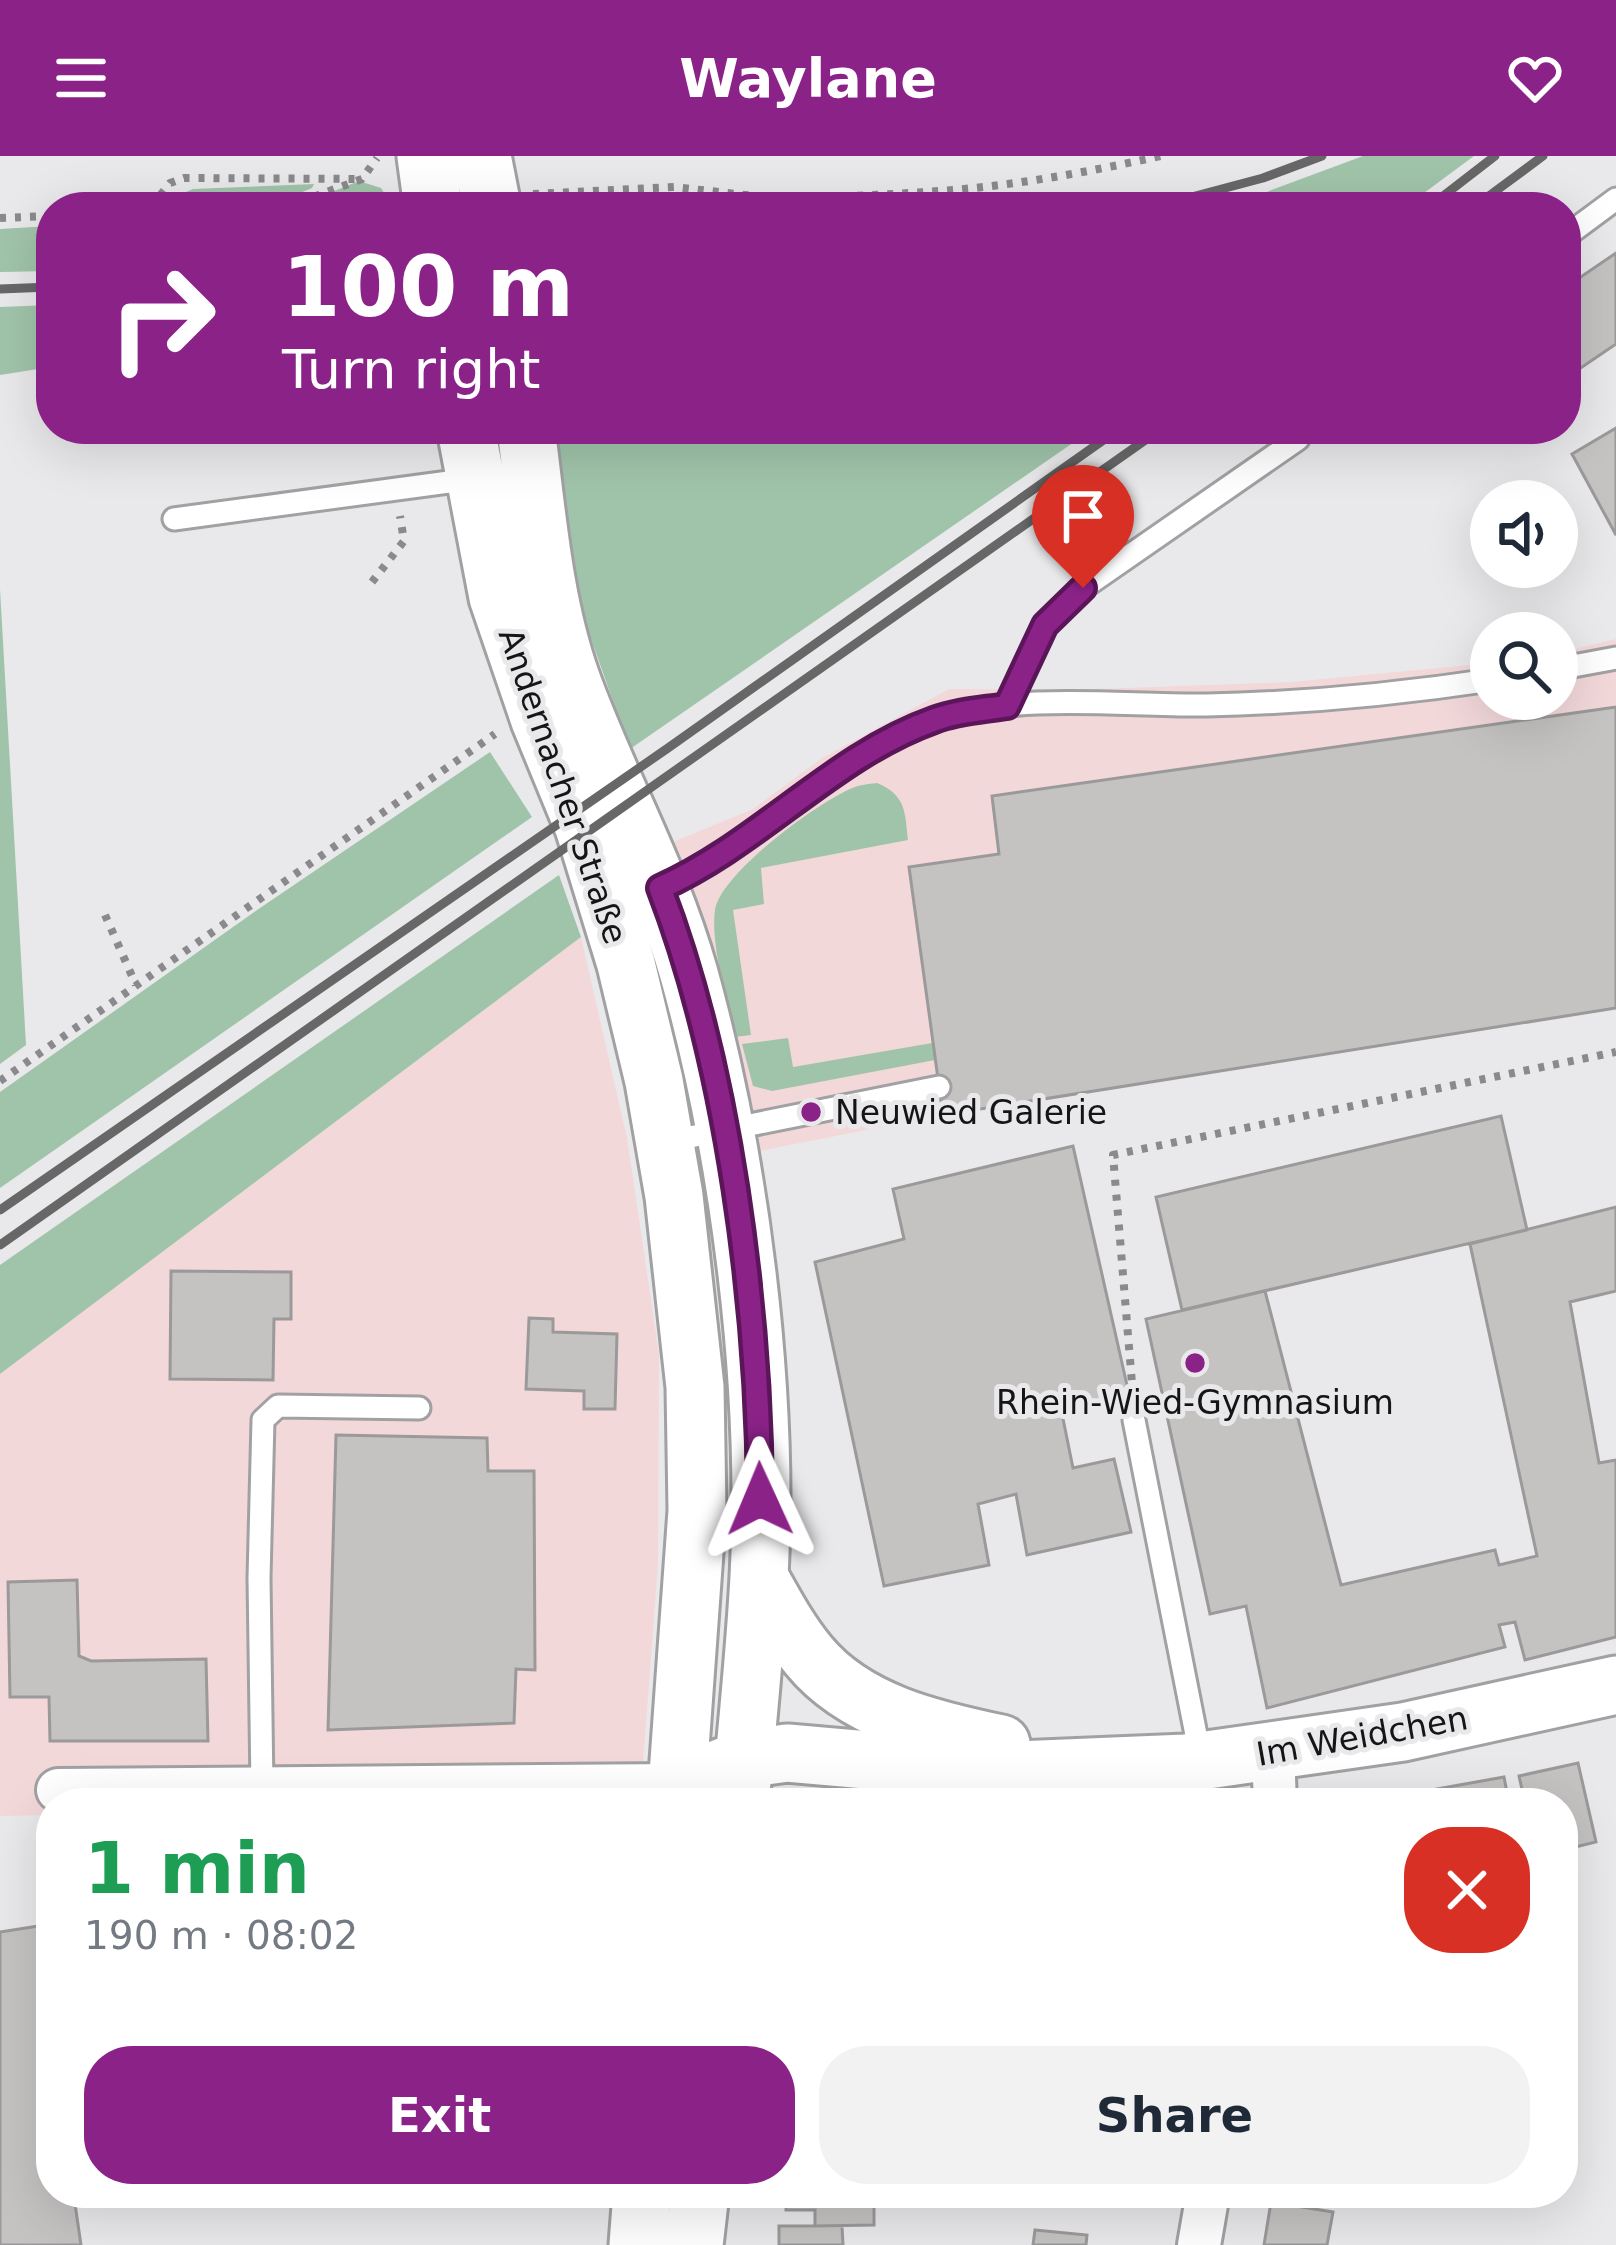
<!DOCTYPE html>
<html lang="en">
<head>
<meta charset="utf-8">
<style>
  :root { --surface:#fff; --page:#f2f2f3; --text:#1f2937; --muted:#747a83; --accent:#8b2288 }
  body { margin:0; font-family:"DejaVu Sans",sans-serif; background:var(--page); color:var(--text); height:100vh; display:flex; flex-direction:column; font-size:45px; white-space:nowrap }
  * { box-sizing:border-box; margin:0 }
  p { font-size:39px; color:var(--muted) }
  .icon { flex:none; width:66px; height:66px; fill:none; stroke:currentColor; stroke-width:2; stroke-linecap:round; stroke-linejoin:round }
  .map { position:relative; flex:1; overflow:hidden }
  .side { position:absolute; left:36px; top:1632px; width:1542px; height:420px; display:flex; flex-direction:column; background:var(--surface); border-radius:48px; box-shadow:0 12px 48px #0002 }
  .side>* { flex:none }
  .guide { position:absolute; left:36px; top:36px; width:1545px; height:252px; border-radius:48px; box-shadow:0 12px 48px #0002; background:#8b2288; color:#fff; overflow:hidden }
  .buttons { position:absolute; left:1470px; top:324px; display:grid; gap:24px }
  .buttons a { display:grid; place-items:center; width:108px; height:108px; border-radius:50%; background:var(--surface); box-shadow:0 12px 48px #0002; font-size:60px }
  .pin { position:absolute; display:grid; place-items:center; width:102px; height:102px; color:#fff; margin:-123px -51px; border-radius:50% 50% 50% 0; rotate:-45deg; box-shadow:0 0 12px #0007 }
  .pin .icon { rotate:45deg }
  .me { position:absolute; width:132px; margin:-66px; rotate:359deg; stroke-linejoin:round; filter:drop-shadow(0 0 9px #0008) }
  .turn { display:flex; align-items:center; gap:42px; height:252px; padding:0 48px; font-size:54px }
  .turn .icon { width:156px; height:156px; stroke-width:2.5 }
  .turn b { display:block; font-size:84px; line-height:102px }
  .round { display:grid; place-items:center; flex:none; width:126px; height:126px; border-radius:48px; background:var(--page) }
  .overview { display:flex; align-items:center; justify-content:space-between; height:204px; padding:0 48px }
  h1 { font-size:72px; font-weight:700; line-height:90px; color:#1e9e55 }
  .cta { display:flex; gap:24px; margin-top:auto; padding:24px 48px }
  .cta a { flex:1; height:138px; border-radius:48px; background:var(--accent); color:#fff; font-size:48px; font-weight:700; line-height:138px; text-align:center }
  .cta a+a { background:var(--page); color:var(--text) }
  header { display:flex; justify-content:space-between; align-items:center; height:156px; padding:0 48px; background:var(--accent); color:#fff; font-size:54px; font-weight:700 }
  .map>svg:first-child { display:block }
  .commercial { fill:#f3d8da }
  .green { fill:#a0c4aa }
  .building { fill:#c5c2c2; stroke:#9b9999; stroke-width:3 }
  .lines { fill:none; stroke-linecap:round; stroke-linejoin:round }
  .lane-casing { stroke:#a1a1a3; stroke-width:27 }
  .street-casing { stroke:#a1a1a3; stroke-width:48 }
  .secondary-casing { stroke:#a1a1a3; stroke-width:63 }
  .path { stroke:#8a8a8c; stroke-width:8; stroke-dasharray:6 9; stroke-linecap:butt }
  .lane { stroke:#fff; stroke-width:21 }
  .street { stroke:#fff; stroke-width:42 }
  .secondary { stroke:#fff; stroke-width:57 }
  .rail { stroke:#676768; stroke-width:9 }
  .route-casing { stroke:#5a1658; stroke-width:30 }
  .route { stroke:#8b2288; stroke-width:21 }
  .poi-dot { fill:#8b2288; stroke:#e9e9eb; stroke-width:4.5 }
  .labels { text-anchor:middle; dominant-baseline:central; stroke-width:10; stroke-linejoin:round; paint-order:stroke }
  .street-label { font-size:33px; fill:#151516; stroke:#e9e9eb }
  .poi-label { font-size:33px; fill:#151516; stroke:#e9e9eb; text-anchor:start }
</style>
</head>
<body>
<header><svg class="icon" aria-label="menu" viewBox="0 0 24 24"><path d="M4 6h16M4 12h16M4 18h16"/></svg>Waylane<svg class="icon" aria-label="heart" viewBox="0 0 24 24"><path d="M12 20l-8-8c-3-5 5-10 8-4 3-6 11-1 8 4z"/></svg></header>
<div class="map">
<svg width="1616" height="2089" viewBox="0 0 1616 2089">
  <rect width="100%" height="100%" fill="#e9e9eb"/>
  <path class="commercial" d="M1616 483V852L943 959 744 998 700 766 673 686 753 653 822 602 949 533 1068 534 1291 526 1491 507V543H1557V497Z
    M581 781 627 982 659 1198 658 1409 640 1647H51V1659L0 1660V1218Z"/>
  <path class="green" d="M1363 0H1474L1405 51H1226Z
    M359 25 381 32 393 51H295Z
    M314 28 312 32 267 51H180L177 47 179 39 193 33Z
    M51 70V115L0 116V73Z
    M51 149V211L0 219V151Z
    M546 273H1093L630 593 579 449Z
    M0 433 26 889 0 908Z
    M490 596 532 661 0 1032V936L260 752Z
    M877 627C906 639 905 656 908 684L761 712 764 748 733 754 751 879 735 881C728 846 710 788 715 754 721 717 816 648 850 633 858 629 868 628 877 627Z
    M559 719 581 781 0 1218V1109Z
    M788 882 793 911 932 887 935 904 772 935 753 930 742 888Z"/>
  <path class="building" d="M1616 97V188L1566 222V131Z
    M1616 272V379L1572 298Z
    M1616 551V852L943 959 909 711 999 698 992 640Z
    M1501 960 1527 1074 1182 1154 1156 1041Z
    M1073 990 1129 1238 1061 1253 1073 1312 1114 1303 1131 1376 1027 1399 1016 1338 978 1348 989 1409 884 1430 815 1106 904 1083 893 1033Z
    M1616 1051V1135L1570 1146 1599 1307 1616 1304V1481L1525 1504 1515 1466 1499 1469 1505 1491 1267 1552 1246 1450 1210 1458 1146 1163 1265 1135 1341 1429 1495 1394 1499 1409 1537 1400 1470 1088Z
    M171 1115 291 1116V1163H274L273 1224 170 1223Z
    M529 1162 553 1163V1176L617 1178 615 1253H584V1235L526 1233Z
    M336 1279 487 1282 488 1315H534L535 1514 516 1513 514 1567 328 1574Z
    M77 1424 79 1500 91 1505 206 1503 208 1585H50L49 1541H10L8 1426Z
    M1578 1607 1596 1686 1563 1694V1647H1525L1519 1620Z
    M1504 1621 1509 1647H1440L1437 1633Z
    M51 1768V2037L91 2039 74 2041 81 2089H0V1776Z
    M786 2037H874V2069L815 2070V2054H786Z
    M1023 2037H1102V2040L1024 2047Z
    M1271 2046 1333 2056 1327 2089H1264Z
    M779 2070H842L843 2089H779Z
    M1035 2074 1087 2079 1086 2089H1033Z"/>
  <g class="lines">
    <g class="lane-casing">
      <path id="lane" d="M1566 80 1616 43
        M174 363 471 323
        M1557 513 1616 502
        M1007 551 1045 469 1083 432 1298 283
        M661 732C760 688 843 590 942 561 1026 537 1121 550 1207 549 1301 547 1398 538 1491 524
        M665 986 939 931
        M1134 1264 1201 1604
        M262 1631 259 1422 263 1264 278 1250 419 1252"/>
    </g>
    <g class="street-casing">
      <path id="street" d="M1273 1596 1275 1647
        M58 1634 677 1629
        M1199 2089 1208 2037"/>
    </g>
    <g class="secondary-casing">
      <path id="secondary" d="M426 0 433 51
        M482 0 492 51
        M466 273 498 441 540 564 584 671 626 808 654 925 674 1040 695 1231 697 1355 676 1647
        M526 273C537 356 543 444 571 523 607 623 660 715 689 818 740 1002 769 1230 759 1421 755 1496 747 1572 740 1647
        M759 1421C774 1448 789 1476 809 1500 855 1556 934 1574 1001 1588
        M713 1615 744 1603 787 1597 993 1615 1186 1607 1403 1576 1616 1529
        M638 2089 642 2037
        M694 2089 700 2037"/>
    </g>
    <path class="path" d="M533 38 674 31 781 43
      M151 51 170 27 184 22 362 23
      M286 51 362 23 377 2
      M753 51C814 39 877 40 939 35 1013 30 1088 16 1161 0
      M0 62 51 60
      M372 426 404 385 400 360
      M105 759 136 829
      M0 925 495 578
      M1133 1239 1113 999 1616 896"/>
    <use href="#lane" class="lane"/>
    <use href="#street" class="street"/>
    <use href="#secondary" class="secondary"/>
    <path class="rail" d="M1154 51 1263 22 1322 0
      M1429 51 1495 0
      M1474 51 1543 0
      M0 133 51 131
      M0 1054 668 592 1119 273
      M0 1089 1161 273"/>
  </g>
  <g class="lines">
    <g class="route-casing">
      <path id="route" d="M760 1343C759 1151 729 912 660 732 759 688 833 600 934 564 958 555 982 554 1007 550L1045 469 1083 432"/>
    </g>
    <use href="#route" class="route"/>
  </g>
  <g class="poi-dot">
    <circle cx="811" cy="956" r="12"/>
    <circle cx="1195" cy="1207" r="12"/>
  </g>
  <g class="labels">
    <g class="street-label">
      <text transform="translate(563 630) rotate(71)">Andernacher Straße</text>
      <text transform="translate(1362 1580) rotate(-10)">Im Weidchen</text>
    </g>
    <g class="poi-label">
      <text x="835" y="956">Neuwied Galerie</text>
      <text x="1195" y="1246" text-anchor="middle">Rhein-Wied-Gymnasium</text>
    </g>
  </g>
</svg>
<div class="buttons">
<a><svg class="icon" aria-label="sound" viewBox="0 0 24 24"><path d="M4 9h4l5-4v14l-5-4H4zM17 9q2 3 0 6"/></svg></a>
<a><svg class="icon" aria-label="search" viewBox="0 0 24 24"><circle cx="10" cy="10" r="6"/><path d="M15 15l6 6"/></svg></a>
</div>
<div class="pin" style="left:1083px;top:432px;background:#d93025"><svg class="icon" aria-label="arrive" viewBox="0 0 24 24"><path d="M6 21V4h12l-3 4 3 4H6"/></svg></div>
<svg class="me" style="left:760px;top:1343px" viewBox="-20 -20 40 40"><path d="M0-17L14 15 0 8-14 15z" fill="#8b2288" stroke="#fff" stroke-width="4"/></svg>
<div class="guide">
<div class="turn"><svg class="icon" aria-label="right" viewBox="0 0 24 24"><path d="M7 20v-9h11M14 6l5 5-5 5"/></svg><div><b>100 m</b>Turn right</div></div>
</div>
<section class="side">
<div class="overview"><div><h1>1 min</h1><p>190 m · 08:02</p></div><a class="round" style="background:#d93025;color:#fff"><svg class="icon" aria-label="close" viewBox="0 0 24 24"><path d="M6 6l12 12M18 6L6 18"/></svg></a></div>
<div class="cta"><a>Exit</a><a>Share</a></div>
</section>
</div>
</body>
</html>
